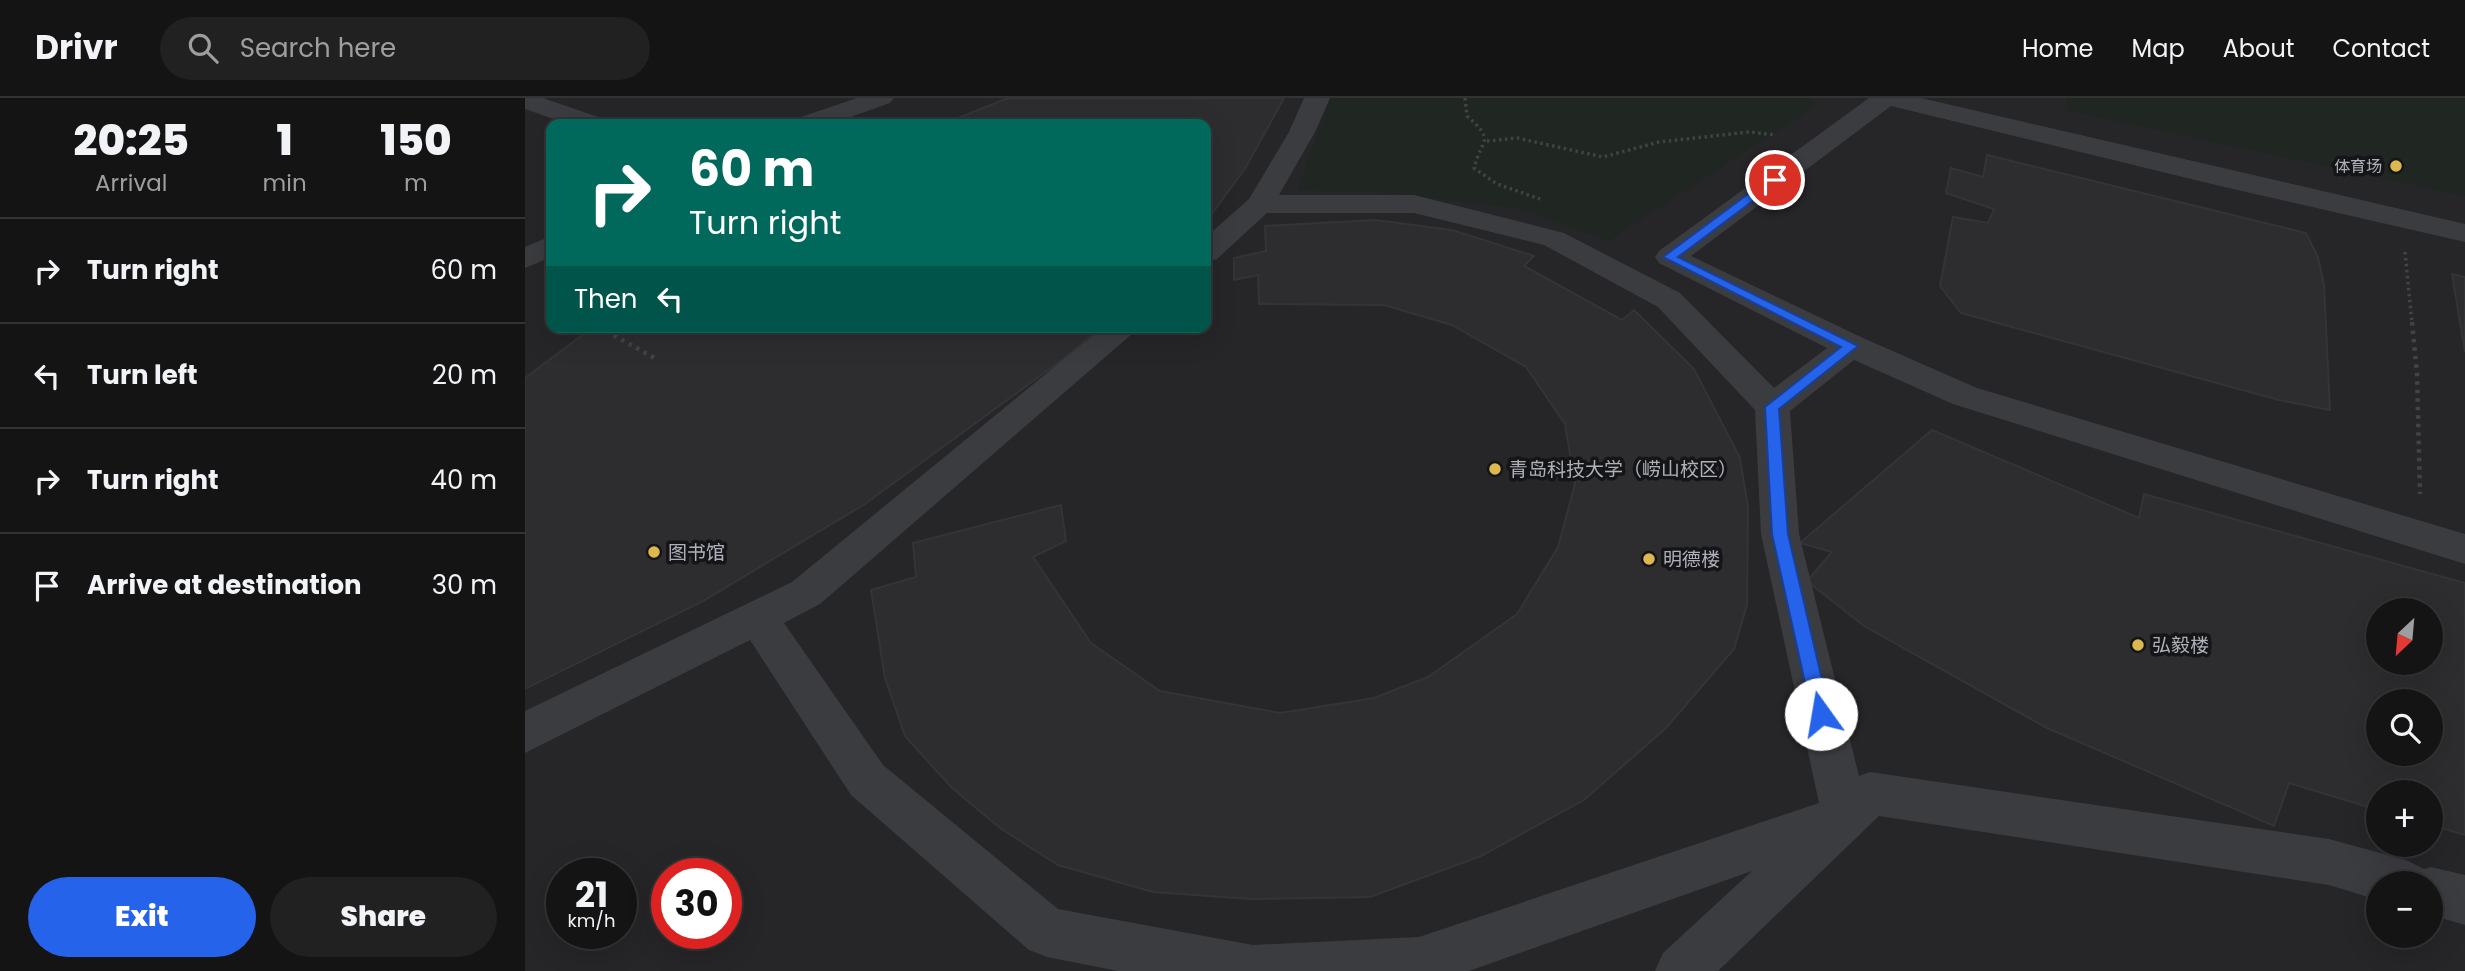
<!DOCTYPE html>
<html lang="en">
<head>
<meta charset="utf-8">
<style>
  :root { --surface:#141415; --page:#212122; --text:#f1f3f6; --muted:#9d9ea0; --line:#333334; --accent:#2563eb }
  body { margin:0; font-family:Poppins,"Noto Sans SC",sans-serif; background:var(--page); color:var(--text); height:100vh; display:flex; flex-direction:column; font-size:26px; white-space:nowrap }
  * { box-sizing:border-box; margin:0 }
  p { font-size:23px; color:var(--muted) }
  .icon { flex:none; width:38px; height:38px; fill:none; stroke:currentColor; stroke-width:2; stroke-linecap:round; stroke-linejoin:round }
  .map { position:relative; flex:1; overflow:hidden }
  .side { display:flex; flex-direction:column; background:var(--surface); width:525px }
  .side>* { flex:none }
  .guide { position:absolute; left:21px; top:21px; width:665px; height:214px; border-radius:14px; box-shadow:0 7px 28px #0002,0 0 0 2px var(--line); background:#00695c; color:#fff; overflow:hidden }
  .needle { width:46px; rotate:206deg }
  .fabs { position:absolute; left:1841px; top:500px; display:grid; gap:14px }
  .fabs a { display:grid; place-items:center; width:77px; height:77px; border-radius:50%; background:var(--surface); box-shadow:0 7px 28px #0002,0 0 0 2px var(--line); font-size:35px }
  .speed { position:absolute; left:21px; top:760px; display:flex; gap:14px; font-size:35px; font-weight:700; text-align:center }
  .speed>* { display:grid; place-content:center; width:91px; height:91px; border-radius:50%; background:var(--surface); box-shadow:0 7px 28px #0002,0 0 0 2px var(--line); line-height:1 }
  .speed small { font-size:18px; font-weight:400 }
  .speed .limit { border:10px solid #d22; background:#fff; color:#111 }
  .pin { position:absolute; display:grid; place-items:center; width:60px; height:60px; color:#fff; margin:-30px; border:4px solid #fff; border-radius:50%; box-shadow:0 2px 7px #0007 }
  .me { position:absolute; width:77px; margin:-38px; rotate:347deg; stroke-linejoin:round; filter:drop-shadow(0 0 5px #0008) }
  .turn { display:flex; align-items:center; gap:24px; height:147px; padding:0 28px; font-size:32px }
  .turn .icon { width:91px; height:91px; stroke-width:2.5 }
  .turn b { display:block; font-size:49px; line-height:60px }
  .then { display:flex; align-items:center; height:66px; padding:0 28px; background:#0003; gap:14px; font-size:26px }
  .eta { display:flex; justify-content:space-evenly; align-items:center; height:119px; text-align:center }
  .eta b { font-size:42px; font-weight:800; line-height:49px }
  .primary-button { display:flex; gap:14px; margin-top:auto; padding:14px 28px }
  .primary-button a { flex:1; height:80px; border-radius:42px; background:var(--accent); color:#fff; font-size:28px; font-weight:800; line-height:80px; text-align:center }
  .primary-button a+a { background:var(--page); color:var(--text) }
  ul { padding:0; list-style:none }
  li { display:flex; align-items:center; gap:21px; height:105px; padding:0 28px; border-top:2px solid var(--line) }
  li div { flex:1 }
  li b { display:block; font-size:26px }
  li em { font-style:normal }
  header { display:flex; align-items:center; gap:42px; box-sizing:border-box; height:98px; padding:0 35px; background:var(--surface); border-bottom:2px solid var(--line) }
  header strong { font-size:33px }
  nav { display:flex; gap:38px; margin-inline-start:auto; font-size:24px }
  .search { width:490px; height:63px; background:var(--page); display:flex; align-items:center; gap:18px; box-sizing:border-box; padding:0 24px; border-radius:38px; color:var(--muted); font-size:26px }
  main { display:flex; flex:1; min-height:0 }
  .map>svg:first-child { display:block }
  .built { fill:#262629; fill-rule:evenodd }
  .green { fill:#202622 }
  .building { fill:#2d2d30; stroke:#343437; stroke-width:2; fill-rule:evenodd }
  .lines { fill:none; stroke-linecap:round; stroke-linejoin:round }
  .path-far1 { stroke:#424347; stroke-width:3.5; stroke-dasharray:2.5 3.5; stroke-linecap:butt }
  .path { stroke:#424347; stroke-width:4.5; stroke-dasharray:3.5 5; stroke-linecap:butt }
  .street { fill:#3b3c40; fill-rule:evenodd }
  .route { fill:#2563eb; stroke:#184099; stroke-width:2 }
  .poi-dot { fill:#ddb851; stroke:#151517; stroke-width:2.5 }
  .labels { text-anchor:middle; dominant-baseline:central; stroke-width:7; stroke-linejoin:round; paint-order:stroke }
  .far-poi-label { font-size:16px; fill:#aeb1ba; stroke:#151517; text-anchor:end }
  .poi-label { font-size:19px; fill:#aeb1ba; stroke:#151517; text-anchor:start }
</style>
</head>
<body>
<header>
<strong>Drivr</strong>
<div class="search"><svg class="icon" aria-label="search" viewBox="0 0 24 24"><circle cx="10" cy="10" r="6"/><path d="M15 15l6 6"/></svg>Search here</div>
<nav><a>Home</a><a>Map</a><a>About</a><a>Contact</a></nav>
</header>
<main>
<section class="side">
<div class="eta">
<div><b>20:25</b><p>Arrival</p></div>
<div><b>1</b><p>min</p></div>
<div><b>150</b><p>m</p></div>
</div>
<ul>
<li><svg class="icon" aria-label="right" viewBox="0 0 24 24"><path d="M7 20v-9h11M14 6l5 5-5 5"/></svg><div><b>Turn right</b></div><em>60 m</em></li>
<li><svg class="icon" aria-label="left" viewBox="0 0 24 24"><path d="M17 20v-9H6M10 6l-5 5 5 5"/></svg><div><b>Turn left</b></div><em>20 m</em></li>
<li><svg class="icon" aria-label="right" viewBox="0 0 24 24"><path d="M7 20v-9h11M14 6l5 5-5 5"/></svg><div><b>Turn right</b></div><em>40 m</em></li>
<li><svg class="icon" aria-label="arrive" viewBox="0 0 24 24"><path d="M6 21V4h12l-3 4 3 4H6"/></svg><div><b>Arrive at destination</b></div><em>30 m</em></li>
</ul>
<div class="primary-button"><a>Exit</a><a>Share</a></div>
</section>
<div class="map">
<svg width="1940" height="873" viewBox="0 0 1940 873">
  <rect width="100%" height="100%" fill="#1a1a1c"/>
  <path class="built" d="M0 0H1940V873H0ZM26 26H681V229H26ZM1853 513H1906V565H1853ZM1853 604H1906V656H1853ZM1853 695H1906V747H1853ZM37 775H96V835H37ZM142 775H201V835H142ZM1853 786H1906V838H1853Z"/>
  <path class="green" d="M806 0H1282L1292 7 1083 143 993 110 852 94 772 92Z
    M1542 0H1940V98L1540 12Z"/>
  <path class="building" d="M483 0H759L721 69 681 124V26H418Z
    M1462 57 1781 135 1793 159 1799 187 1805 312 1754 302 1436 215 1415 188 1428 119 1463 125 1469 111 1421 95 1426 70 1458 79Z
    M850 122 927 132 1009 158 999 168 1097 222 1109 212 1169 271 1215 360 1223 409 1222 507 1209 551 1141 630 1059 702 956 758 845 799 725 801 628 794 533 767 475 730 426 689 380 638 360 580 346 492 391 479 388 445 536 407 541 443 508 459 566 545 635 593 755 615 849 600 903 579 992 516 1033 449 1050 386 1040 326 1001 269 927 227 859 207 734 206 733 177 709 182V160L741 153 740 128Z
    M1927 176 1940 179V254Z
    M68 229H575L541 259 340 406 178 503 0 591V280Z
    M1407 332 1614 420 1619 396 1940 485V737L1906 727V695H1853V712L1764 685 1749 728 1522 630 1339 528 1282 483 1307 454 1275 445ZM1853 513H1906V565H1853ZM1853 604H1906V656H1853Z"/>
  <g class="lines">
    <path class="path-far1" d="M940 0 942 18C971 44 957 39 949 70L972 86 1015 101
      M962 43 992 40 1078 59 1134 44 1224 34 1251 37
      M1880 154 1887 225"/>
    <path class="path" d="M1887 224 1892 276 1895 396
      M74 229 133 262"/>
    <path class="street" d="M0 0H18L76 20 80 26H43L0 11Z
      M332 0H369L365 5 306 26H269L273 20Z
      M779 0H805L790 34 754 97H889L1039 135 1155 195 1249 290 1302 250 1134 165 1130 159 1134 153 1344 0H1396L1940 126V144L1695 88 1366 8 1166 158 1338 240 1452 290 1940 436V466L1428 306 1329 262 1265 313 1274 436 1334 678 1345 674 1804 741 1881 762 1899 771 1906 769 1940 777V827L1906 817V786H1853V802L1804 787 1354 718 1193 873H1130L1138 855 1227 773 944 873H593L522 859 504 852 326 697 225 542 0 655V613L267 484 578 229H615L295 506 259 525 358 667 533 811 728 847 894 839 1294 705 1236 436 1230 312 1133 209 1019 147 889 115H742L692 161 681 164V139L724 101 764 34Z
      M26 138V159L0 170V149Z"/>
  </g>
  <path class="route" d="M1246 79 1256 82 1153 159 1333 248 1254 311 1263 436 1305 616 1302 621H1290L1287 616 1247 436 1240 309 1316 249 1138 159Z"/>
  <g class="poi-dot">
    <circle cx="1871" cy="68" r="7"/>
    <circle cx="970" cy="371" r="7"/>
    <circle cx="129" cy="454" r="7"/>
    <circle cx="1124" cy="461" r="7"/>
    <circle cx="1613" cy="547" r="7"/>
  </g>
  <g class="labels">
    <g class="far-poi-label">
      <text x="1857" y="68">体育场</text>
    </g>
    <g class="poi-label">
      <text x="984" y="371">青岛科技大学（崂山校区）</text>
      <text x="143" y="454">图书馆</text>
      <text x="1138" y="461">明德楼</text>
      <text x="1627" y="547">弘毅楼</text>
    </g>
  </g>
</svg>
<div class="fabs">
<a><svg class="needle" viewBox="-14 -14 28 28"><path d="M0-13l5 13h-10z" fill="#e53935"/><path d="M0 13l5-13h-10z" fill="#9d9ea0"/></svg></a>
<a><svg class="icon" aria-label="search" viewBox="0 0 24 24"><circle cx="10" cy="10" r="6"/><path d="M15 15l6 6"/></svg></a>
<a>+</a>
<a>−</a>
</div>
<div class="speed"><div>21<small>km/h</small></div><div class="limit">30</div></div>
<div class="pin" style="left:1250px;top:82px;background:#d93025"><svg class="icon" aria-label="arrive" viewBox="0 0 24 24"><path d="M6 21V4h12l-3 4 3 4H6"/></svg></div>
<svg class="me" style="left:1296px;top:616px" viewBox="-20 -20 40 40"><circle r="19" fill="#fff"/><path d="M0-13L10 11 0 6-10 11z" fill="#2563eb"/></svg>
<div class="guide">
<div class="turn"><svg class="icon" aria-label="right" viewBox="0 0 24 24"><path d="M7 20v-9h11M14 6l5 5-5 5"/></svg><div><b>60 m</b>Turn right</div></div>
<div class="then">Then<svg class="icon" aria-label="left" viewBox="0 0 24 24"><path d="M17 20v-9H6M10 6l-5 5 5 5"/></svg></div>
</div>
</div>
</main>
</body>
</html>
